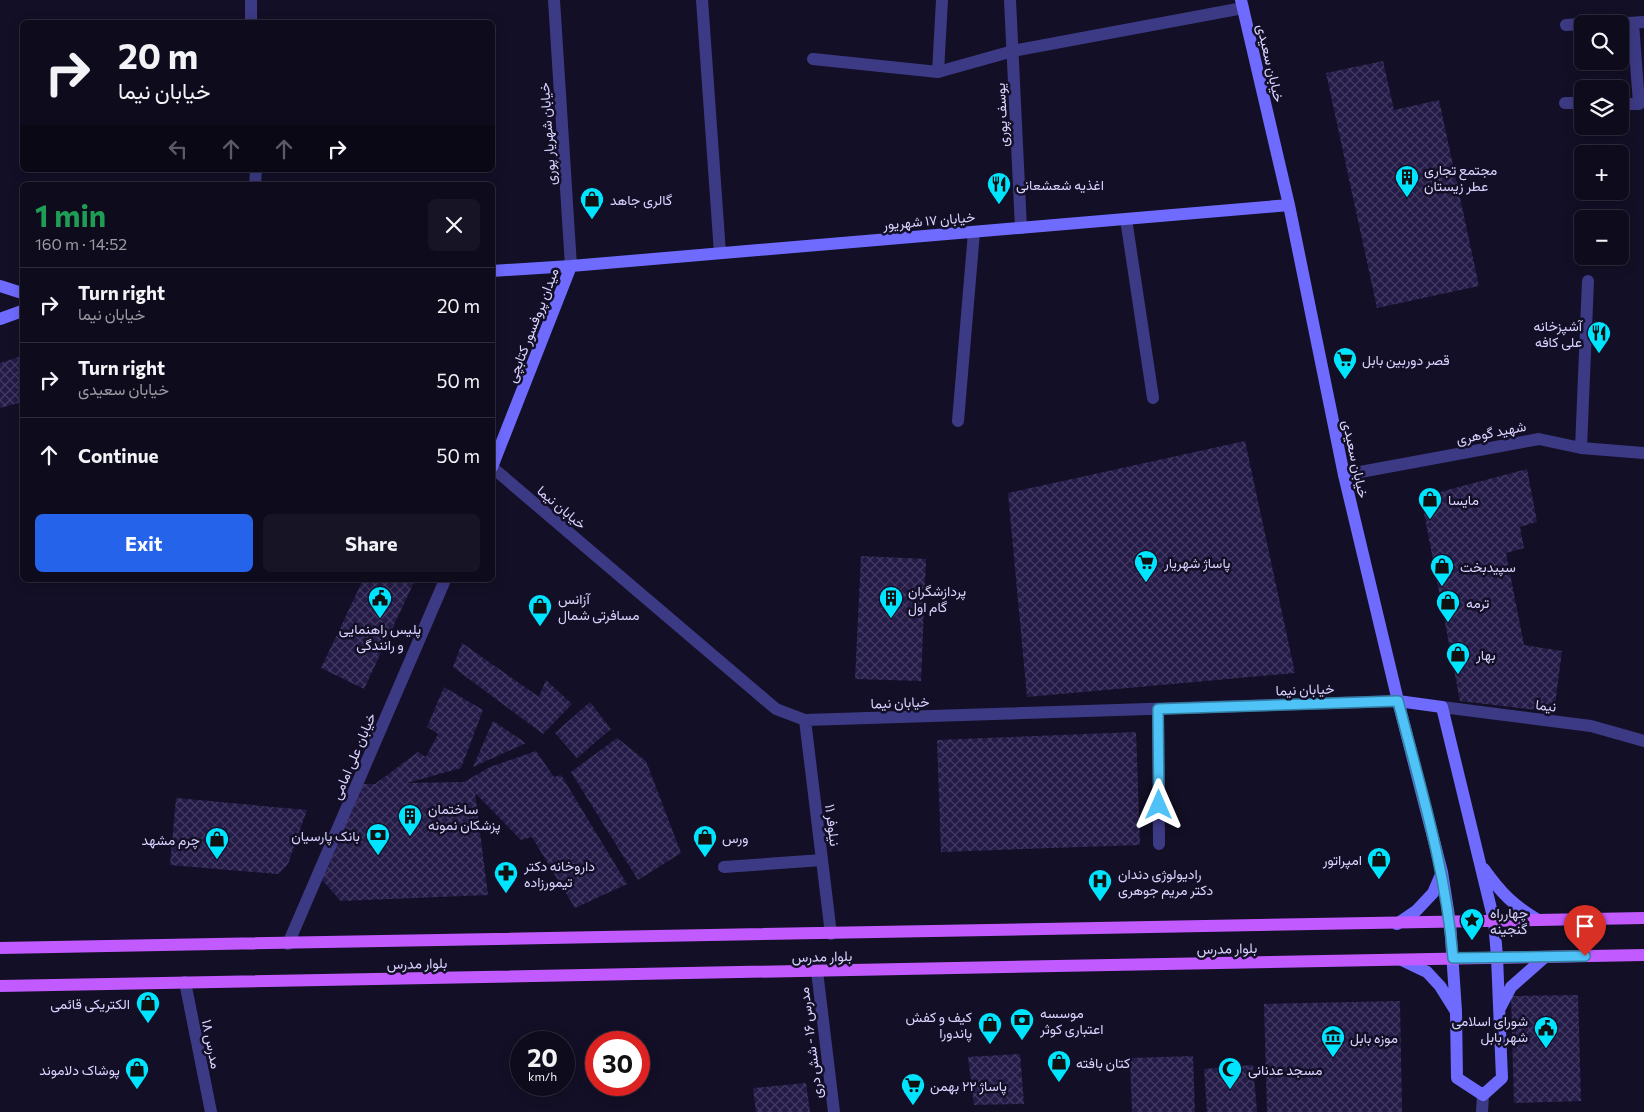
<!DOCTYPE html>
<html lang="en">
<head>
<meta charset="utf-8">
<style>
  :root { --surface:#0e0b1c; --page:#171425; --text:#f1f3f6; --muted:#9b9ba3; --line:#2e2b3b; --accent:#2563eb }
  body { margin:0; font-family:Commissioner,Vazirmatn,sans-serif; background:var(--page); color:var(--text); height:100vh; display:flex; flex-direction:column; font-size:19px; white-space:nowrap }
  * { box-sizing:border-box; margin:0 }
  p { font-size:16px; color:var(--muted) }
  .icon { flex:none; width:28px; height:28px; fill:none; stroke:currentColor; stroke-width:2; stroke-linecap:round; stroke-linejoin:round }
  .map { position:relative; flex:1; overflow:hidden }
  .sheet { position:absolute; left:20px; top:182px; width:475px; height:400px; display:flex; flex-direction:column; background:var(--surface); border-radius:8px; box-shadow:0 2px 12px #0003,0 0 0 1px var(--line) }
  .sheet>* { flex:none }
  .hud { position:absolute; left:20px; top:20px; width:475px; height:152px; border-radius:8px; box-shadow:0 2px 12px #0003,0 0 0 1px var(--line); background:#0e0b1c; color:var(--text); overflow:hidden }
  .fabs { position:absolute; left:1574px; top:15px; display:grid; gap:10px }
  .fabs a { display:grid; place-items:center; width:55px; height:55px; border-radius:8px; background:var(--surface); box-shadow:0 2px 12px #0003,0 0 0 1px var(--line); font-size:25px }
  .speed { position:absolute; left:510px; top:1031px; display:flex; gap:10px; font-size:25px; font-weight:700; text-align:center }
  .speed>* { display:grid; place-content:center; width:65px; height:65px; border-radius:50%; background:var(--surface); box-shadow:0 2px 12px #0003,0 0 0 1px var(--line); line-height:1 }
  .speed small { font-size:12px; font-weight:400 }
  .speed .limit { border:8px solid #d22; background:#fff; color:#111 }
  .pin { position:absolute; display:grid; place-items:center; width:42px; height:42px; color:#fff; margin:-51px -21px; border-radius:50% 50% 50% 0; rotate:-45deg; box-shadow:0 0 5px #0007 }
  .pin .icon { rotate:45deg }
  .me { position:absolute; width:55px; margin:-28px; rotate:0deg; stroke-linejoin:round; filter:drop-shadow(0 0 4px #0008) }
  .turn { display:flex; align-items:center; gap:18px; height:105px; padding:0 15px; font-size:22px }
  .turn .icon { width:65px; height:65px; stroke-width:2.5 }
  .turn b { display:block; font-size:35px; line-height:42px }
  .lanes { display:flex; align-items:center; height:48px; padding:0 15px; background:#0003; justify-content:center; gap:25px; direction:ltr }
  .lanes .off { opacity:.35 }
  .round { display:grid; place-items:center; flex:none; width:52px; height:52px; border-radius:8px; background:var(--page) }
  .headline { display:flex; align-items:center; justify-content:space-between; height:85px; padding:0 15px }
  h1 { font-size:30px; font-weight:700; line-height:38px; color:#1e9e55 }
  .button { display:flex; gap:10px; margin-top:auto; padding:10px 15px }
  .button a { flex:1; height:58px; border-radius:8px; background:var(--accent); color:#fff; font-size:20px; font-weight:700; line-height:58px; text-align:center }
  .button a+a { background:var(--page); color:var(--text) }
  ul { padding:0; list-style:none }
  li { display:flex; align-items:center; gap:15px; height:75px; padding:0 15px; border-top:1px solid var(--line) }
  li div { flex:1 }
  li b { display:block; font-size:19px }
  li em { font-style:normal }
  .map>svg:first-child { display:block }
  .building { fill:url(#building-cross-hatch) }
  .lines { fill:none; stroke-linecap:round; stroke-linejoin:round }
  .lane { stroke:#3d3a85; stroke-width:12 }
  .street { stroke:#3d3a85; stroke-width:12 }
  .secondary { stroke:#6f6bff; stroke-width:12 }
  .primary { stroke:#c25bff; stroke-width:12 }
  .route-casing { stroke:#337fa1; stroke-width:12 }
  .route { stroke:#4fc3f7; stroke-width:9 }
  .labels { text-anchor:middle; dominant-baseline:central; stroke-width:5; stroke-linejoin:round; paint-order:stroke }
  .street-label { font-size:14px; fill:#d9d4ff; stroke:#130f26 }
  .poi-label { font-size:14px; fill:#d9d4ff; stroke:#130f26; text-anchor:start }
</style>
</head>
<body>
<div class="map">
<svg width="1644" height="1112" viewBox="0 0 1644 1112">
  <defs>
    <pattern id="building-cross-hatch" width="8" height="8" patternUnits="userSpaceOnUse" patternTransform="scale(1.25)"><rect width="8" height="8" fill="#241b47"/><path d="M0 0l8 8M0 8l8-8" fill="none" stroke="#433b63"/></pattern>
  </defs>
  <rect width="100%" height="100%" fill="#130f26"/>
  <path class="building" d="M1383 61 1394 110 1439 100 1479 286 1377 308 1326 73Z
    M22 356V402L0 408V363Z
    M1245 441 1295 673 1027 697 1008 493Z
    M1527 469 1537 522 1520 527 1524 548 1506 553 1524 645 1562 651 1554 712 1460 701 1421 497Z
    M861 556 926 559 921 681 855 679Z
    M363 580H415L364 689 321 668Z
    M462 643 539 697 546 680 572 704 543 734 453 667Z
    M444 687 483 710 461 768 407 783 464 782 490 767 536 751 554 777 561 775 627 884 575 908 532 837 521 840 475 793 488 895 341 901 322 880 363 784H375L418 752 426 757 438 734 427 727Z
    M590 702 611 729 577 758 555 733Z
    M493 721 526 743 473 767Z
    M1136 732 1140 845 941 852 937 740Z
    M617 738 646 761 681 853 638 880 571 772Z
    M176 798 307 810 288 864 278 874 170 865Z
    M1578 995 1581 1101 1514 1103 1511 996Z
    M1400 1001 1402 1112H1267L1264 1004Z
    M1020 1054 1024 1104 974 1105 968 1057Z
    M1193 1056 1195 1112H1132L1130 1058Z
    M1253 1065 1257 1112H1207L1204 1069Z
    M806 1083 810 1112H756L753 1088Z"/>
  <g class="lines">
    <path class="lane" d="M702 0 720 253"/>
    <path class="street" d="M251 0V22
      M554 0 571 266
      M1010 0 1021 228
      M1612 24 1644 22
      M1566 25 1582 24
      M813 59 938 72 1013 51 1243 8
      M938 72 942 0
      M1565 103H1582
      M1620 104H1639L1633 23
      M255 185 256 170
      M1126 219 1153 398
      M958 421 974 232
      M1581 448 1588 281
      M492 470 493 468 776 709 805 720 1398 701
      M1344 475 1539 439 1581 448 1644 453
      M1442 707 1591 726 1644 741
      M1158 709 1159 844
      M805 720 831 934
      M724 867 822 860
      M288 944 445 580
      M817 971 834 1112
      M185 982 211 1112
      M1482 1112 1483 1095"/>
    <path class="secondary" d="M1241 0 1289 205 1344 475 1398 701 1442 872 1450 923 1456 1011 1457 1078 1483 1095 1502 1078 1497 957 1494 921 1442 707 1398 701
      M571 266 1289 205
      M492 271 571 266 492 467
      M0 286 22 293
      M0 319 22 311
      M1484 869C1501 893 1513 905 1538 920
      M1397 924 1416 911 1433 893 1442 872
      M1402 960 1427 972 1440 986 1455 1010
      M1500 1008 1511 987 1545 957"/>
    <path class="primary" d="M0 948 1644 918
      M0 986 1644 955"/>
  </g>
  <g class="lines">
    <g class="route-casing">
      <path id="route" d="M1159 805 1158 709 1398 701C1420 786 1446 870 1453 958L1585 956"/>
    </g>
    <use href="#route" class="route"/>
  </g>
  <defs>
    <g id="building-pin" transform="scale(1.25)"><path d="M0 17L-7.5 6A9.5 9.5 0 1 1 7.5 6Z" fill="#00e5ff" stroke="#130f26"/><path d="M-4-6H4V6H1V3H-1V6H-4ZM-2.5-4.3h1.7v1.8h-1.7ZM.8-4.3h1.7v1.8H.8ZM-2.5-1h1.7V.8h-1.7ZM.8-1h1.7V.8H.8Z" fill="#111"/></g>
    <g id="restaurant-pin" transform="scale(1.25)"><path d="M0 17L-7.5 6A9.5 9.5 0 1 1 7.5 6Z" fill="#00e5ff" stroke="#130f26"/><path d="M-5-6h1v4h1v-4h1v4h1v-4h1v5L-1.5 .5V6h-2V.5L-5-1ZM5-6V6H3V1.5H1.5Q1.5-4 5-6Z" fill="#111"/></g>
    <g id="shop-pin" transform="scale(1.25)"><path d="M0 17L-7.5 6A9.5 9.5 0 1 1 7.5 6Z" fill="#00e5ff" stroke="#130f26"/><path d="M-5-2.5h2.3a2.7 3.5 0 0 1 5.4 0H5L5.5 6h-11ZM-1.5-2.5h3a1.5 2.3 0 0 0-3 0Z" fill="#111"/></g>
    <g id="supermarket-pin" transform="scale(1.25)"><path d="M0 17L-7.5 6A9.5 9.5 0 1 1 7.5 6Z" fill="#00e5ff" stroke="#130f26"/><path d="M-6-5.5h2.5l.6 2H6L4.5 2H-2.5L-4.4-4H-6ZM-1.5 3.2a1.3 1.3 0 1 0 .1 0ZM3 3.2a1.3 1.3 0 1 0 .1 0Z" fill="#111"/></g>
    <g id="civic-pin" transform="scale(1.25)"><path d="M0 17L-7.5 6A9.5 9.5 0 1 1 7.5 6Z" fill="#00e5ff" stroke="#130f26"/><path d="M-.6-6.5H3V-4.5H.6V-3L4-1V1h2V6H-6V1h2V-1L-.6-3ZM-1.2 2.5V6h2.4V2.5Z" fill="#111"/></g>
    <g id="bank-pin" transform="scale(1.25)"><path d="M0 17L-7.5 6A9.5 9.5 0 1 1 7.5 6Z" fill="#00e5ff" stroke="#130f26"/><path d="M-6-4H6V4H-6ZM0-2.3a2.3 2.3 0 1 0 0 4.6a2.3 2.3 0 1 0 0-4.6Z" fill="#111"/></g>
    <g id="pharmacy-pin" transform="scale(1.25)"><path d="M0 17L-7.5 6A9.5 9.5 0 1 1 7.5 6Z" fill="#00e5ff" stroke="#130f26"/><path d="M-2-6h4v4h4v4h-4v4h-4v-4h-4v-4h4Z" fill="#111"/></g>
    <g id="hospital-pin" transform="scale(1.25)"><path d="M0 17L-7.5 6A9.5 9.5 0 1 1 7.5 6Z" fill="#00e5ff" stroke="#130f26"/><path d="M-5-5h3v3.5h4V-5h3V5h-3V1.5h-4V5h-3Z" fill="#111"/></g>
    <g id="sight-pin" transform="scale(1.25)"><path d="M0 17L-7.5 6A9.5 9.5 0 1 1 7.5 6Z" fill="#00e5ff" stroke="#130f26"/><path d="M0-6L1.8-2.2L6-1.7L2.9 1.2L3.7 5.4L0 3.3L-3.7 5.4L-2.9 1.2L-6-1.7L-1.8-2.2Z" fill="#111"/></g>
    <g id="museum-pin" transform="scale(1.25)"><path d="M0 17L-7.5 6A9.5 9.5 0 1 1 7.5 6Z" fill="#00e5ff" stroke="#130f26"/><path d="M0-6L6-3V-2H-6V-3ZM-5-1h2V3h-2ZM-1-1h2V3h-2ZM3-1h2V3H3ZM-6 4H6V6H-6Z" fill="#111"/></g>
    <g id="mosque-pin" transform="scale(1.25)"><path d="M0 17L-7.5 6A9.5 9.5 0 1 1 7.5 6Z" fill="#00e5ff" stroke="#130f26"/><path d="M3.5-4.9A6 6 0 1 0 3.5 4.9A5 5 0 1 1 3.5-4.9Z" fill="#111"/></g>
  </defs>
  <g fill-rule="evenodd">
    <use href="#building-pin" x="1407" y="177"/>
    <use href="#restaurant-pin" x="999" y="184"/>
    <use href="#shop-pin" x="592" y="199"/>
    <use href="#restaurant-pin" x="1599" y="333"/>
    <use href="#supermarket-pin" x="1345" y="359"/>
    <use href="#shop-pin" x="1430" y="499"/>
    <use href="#supermarket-pin" x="1146" y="562"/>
    <use href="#shop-pin" x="1442" y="566"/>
    <use href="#civic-pin" x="380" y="598"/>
    <use href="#building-pin" x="891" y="598"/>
    <use href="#shop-pin" x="1448" y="602"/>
    <use href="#shop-pin" x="540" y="606"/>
    <use href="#shop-pin" x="1458" y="654"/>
    <use href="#building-pin" x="410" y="816"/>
    <use href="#bank-pin" x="378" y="835"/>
    <use href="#shop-pin" x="705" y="837"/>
    <use href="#shop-pin" x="217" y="839"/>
    <use href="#shop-pin" x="1379" y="859"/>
    <use href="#pharmacy-pin" x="506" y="873"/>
    <use href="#hospital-pin" x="1100" y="881"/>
    <use href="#sight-pin" x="1472" y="920"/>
    <use href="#shop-pin" x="148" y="1003"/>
    <use href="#bank-pin" x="1022" y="1020"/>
    <use href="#shop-pin" x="990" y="1024"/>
    <use href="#civic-pin" x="1546" y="1028"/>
    <use href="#museum-pin" x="1333" y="1037"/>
    <use href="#shop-pin" x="1059" y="1062"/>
    <use href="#shop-pin" x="137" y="1069"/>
    <use href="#mosque-pin" x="1230" y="1069"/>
    <use href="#supermarket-pin" x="913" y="1085"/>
  </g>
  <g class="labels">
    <g class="street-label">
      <text transform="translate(1271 63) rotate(77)">خیابان سعیدی</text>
      <text transform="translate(1001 115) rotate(-93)">یوسف پوری</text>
      <text transform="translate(547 134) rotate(-94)">خیابان شهریار پوری</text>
      <text transform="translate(929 220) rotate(-5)">خیابان ۱۷ شهریور</text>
      <text transform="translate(532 325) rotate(-69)">میدان پروفسور کتابچی</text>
      <text transform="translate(1491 432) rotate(-11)">شهید گوهری</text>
      <text transform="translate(1356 459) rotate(78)">خیابان سعیدی</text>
      <text transform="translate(562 507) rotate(40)">خیابان نیما</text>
      <text transform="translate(1305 689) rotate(-2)">خیابان نیما</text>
      <text transform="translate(900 702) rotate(-2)">خیابان نیما</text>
      <text transform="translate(1546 705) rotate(7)">نیما</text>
      <text transform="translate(353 756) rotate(-67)">خیابان علی امامی</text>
      <text transform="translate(833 825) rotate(83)">نیلوفر ۱۱</text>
      <text transform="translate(1227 948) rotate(-1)">بلوار مدرس</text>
      <text transform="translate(822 956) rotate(-1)">بلوار مدرس</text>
      <text transform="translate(417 963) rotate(-1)">بلوار مدرس</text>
      <text transform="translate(810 1043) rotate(-97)">مدرس ۱۶ - شش دری</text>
      <text transform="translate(212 1044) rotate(79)">مدرس ۱۸</text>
    </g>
    <g class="poi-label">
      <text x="1424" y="169">مجتمع تجاری<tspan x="1424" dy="16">عطر زیستان</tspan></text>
      <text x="1016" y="184">اغذیه شعشعانی</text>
      <text x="610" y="199">گالری جاهد</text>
      <text x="1582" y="325" text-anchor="end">آشپزخانه<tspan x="1582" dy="16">علی کافه</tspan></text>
      <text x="1362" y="359">قصر دوربین بابل</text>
      <text x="1448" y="499">مایسا</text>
      <text x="1164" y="562">پاساژ شهریار</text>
      <text x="1460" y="566">سپیدبخت</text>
      <text x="908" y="590">پردازشگران<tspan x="908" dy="16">گام اول</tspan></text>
      <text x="558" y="598">آزانس<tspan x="558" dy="16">مسافرتی شمال</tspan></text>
      <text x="1466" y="602">ترمه</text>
      <text x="380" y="628" text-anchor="middle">پلیس راهنمایی<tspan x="380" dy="16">و رانندگی</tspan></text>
      <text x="1476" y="654">بهار</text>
      <text x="428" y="808">ساختمان<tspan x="428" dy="16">پزشکان نمونه</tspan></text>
      <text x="360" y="835" text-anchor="end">بانک پارسیان</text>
      <text x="722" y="837">ورس</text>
      <text x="200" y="839" text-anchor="end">چرم مشهد</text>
      <text x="1362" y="859" text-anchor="end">امپراتور</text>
      <text x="524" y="865">داروخانه دکتر<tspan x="524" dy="16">تیمورزاده</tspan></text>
      <text x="1118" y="873">رادیولوژی دندان<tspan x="1118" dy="16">دکتر مریم جوهری</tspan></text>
      <text x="1490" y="912">چهارراه<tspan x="1490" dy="16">گنجینه</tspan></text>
      <text x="130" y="1003" text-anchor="end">الکتریکی قائمی</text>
      <text x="1040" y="1012">موسسه<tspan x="1040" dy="16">اعتباری کوثر</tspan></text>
      <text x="972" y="1016" text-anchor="end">کیف و کفش<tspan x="972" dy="16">پاندورا</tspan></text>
      <text x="1528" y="1020" text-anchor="end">شورای اسلامی<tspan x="1528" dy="16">شهر بابل</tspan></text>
      <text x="1350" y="1037">موزه بابل</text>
      <text x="1076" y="1062">کتان بافته</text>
      <text x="120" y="1069" text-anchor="end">پوشاک دلاموند</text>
      <text x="1248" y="1069">مسجد عدنانی</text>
      <text x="930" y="1085">پاساژ ۲۲ بهمن</text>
    </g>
  </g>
</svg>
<div class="fabs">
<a><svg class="icon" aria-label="search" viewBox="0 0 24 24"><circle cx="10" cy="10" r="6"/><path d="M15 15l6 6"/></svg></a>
<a><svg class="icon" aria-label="layers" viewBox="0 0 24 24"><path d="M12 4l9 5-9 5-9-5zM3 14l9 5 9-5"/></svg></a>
<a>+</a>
<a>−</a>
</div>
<div class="speed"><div>20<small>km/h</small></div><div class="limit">30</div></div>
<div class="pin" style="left:1585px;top:956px;background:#d93025"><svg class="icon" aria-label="arrive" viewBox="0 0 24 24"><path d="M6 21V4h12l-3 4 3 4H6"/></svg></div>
<svg class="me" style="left:1159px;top:805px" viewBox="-20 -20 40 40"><path d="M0-17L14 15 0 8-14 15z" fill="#4fc3f7" stroke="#fff" stroke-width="4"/></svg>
<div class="hud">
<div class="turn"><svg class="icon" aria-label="right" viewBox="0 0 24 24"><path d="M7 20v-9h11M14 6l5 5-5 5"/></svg><div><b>20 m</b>خیابان نیما</div></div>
<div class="lanes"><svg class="icon off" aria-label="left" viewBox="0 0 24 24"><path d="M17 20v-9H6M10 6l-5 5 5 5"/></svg><svg class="icon off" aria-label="ahead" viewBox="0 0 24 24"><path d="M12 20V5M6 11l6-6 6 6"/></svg><svg class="icon off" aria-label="ahead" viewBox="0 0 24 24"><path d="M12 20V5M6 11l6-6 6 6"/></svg><svg class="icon" aria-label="right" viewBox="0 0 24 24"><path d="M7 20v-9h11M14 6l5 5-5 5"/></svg></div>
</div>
<section class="sheet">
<div class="headline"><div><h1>1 min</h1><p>160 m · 14:52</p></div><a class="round"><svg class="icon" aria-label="close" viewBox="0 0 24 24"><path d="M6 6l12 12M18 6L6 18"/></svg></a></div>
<ul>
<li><svg class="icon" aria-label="right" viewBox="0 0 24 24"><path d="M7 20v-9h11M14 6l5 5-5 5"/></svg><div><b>Turn right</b><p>خیابان نیما</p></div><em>20 m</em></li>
<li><svg class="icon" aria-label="right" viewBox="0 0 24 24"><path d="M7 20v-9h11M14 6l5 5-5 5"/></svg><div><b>Turn right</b><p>خیابان سعیدی</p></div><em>50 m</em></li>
<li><svg class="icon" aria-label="ahead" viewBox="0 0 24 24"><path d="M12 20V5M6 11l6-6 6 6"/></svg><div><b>Continue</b></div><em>50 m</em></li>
</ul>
<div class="button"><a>Exit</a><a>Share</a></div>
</section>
</div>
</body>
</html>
